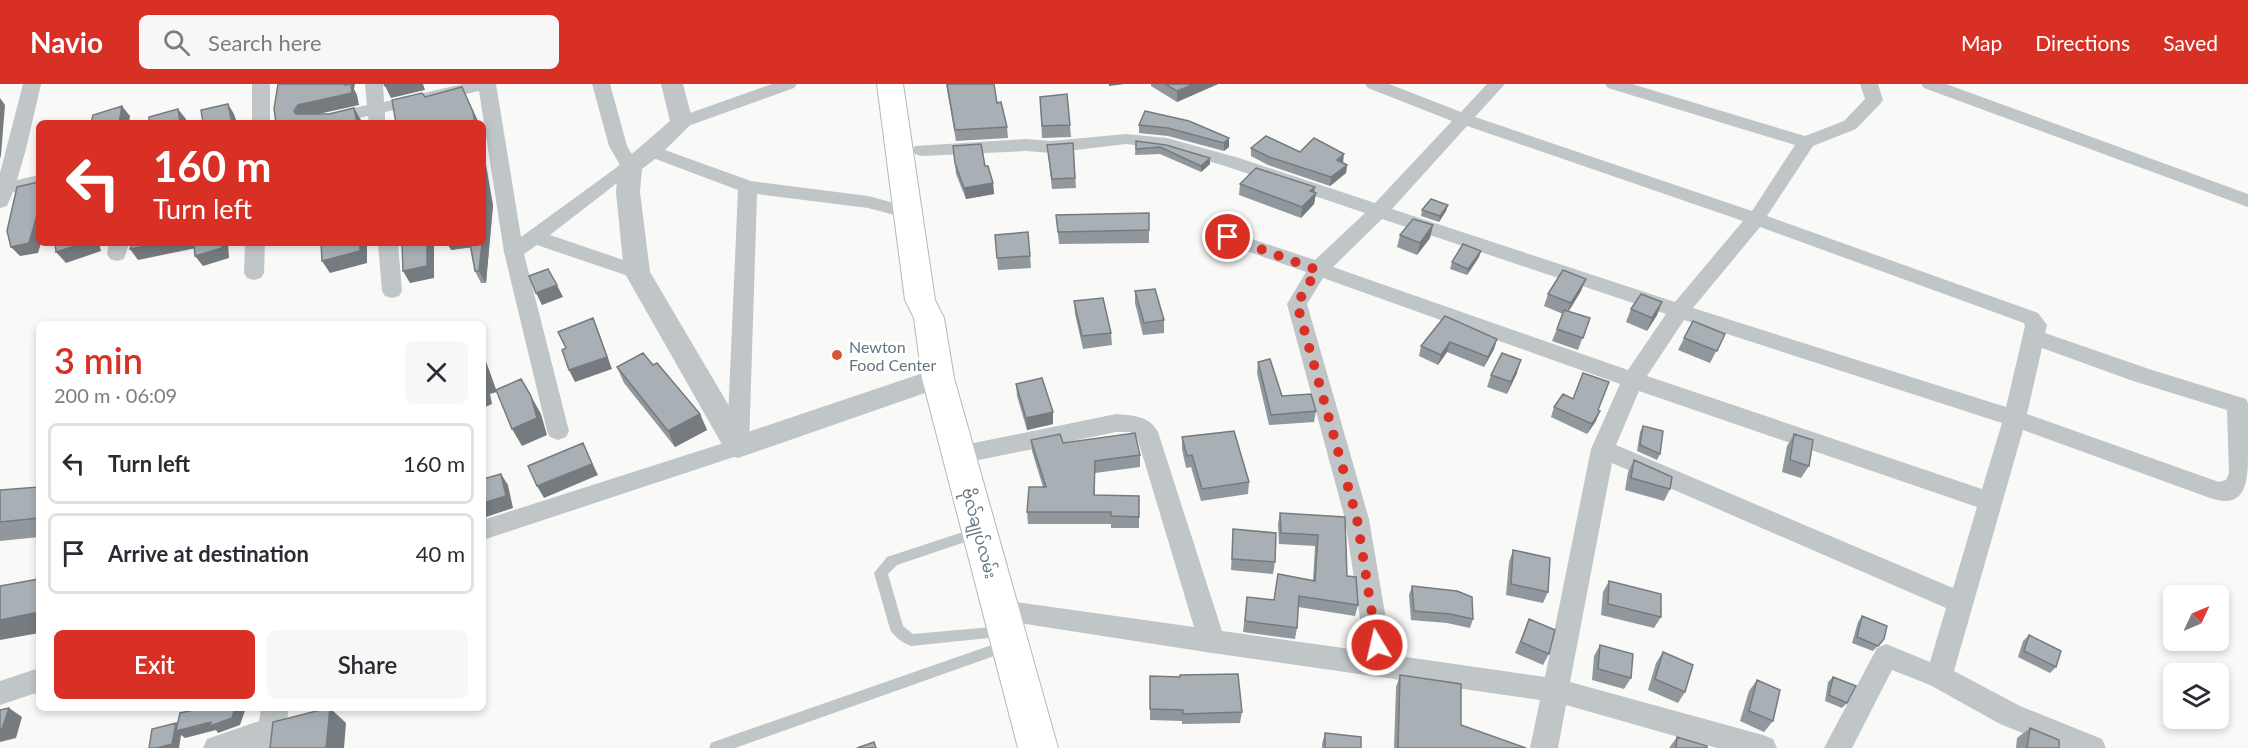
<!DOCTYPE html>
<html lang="en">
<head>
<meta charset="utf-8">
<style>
  :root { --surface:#fff; --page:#f7f7f7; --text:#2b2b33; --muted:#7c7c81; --line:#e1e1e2; --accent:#d93025 }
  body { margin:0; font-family:Lato,"Noto Sans Myanmar",sans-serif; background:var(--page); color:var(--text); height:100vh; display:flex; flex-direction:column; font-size:22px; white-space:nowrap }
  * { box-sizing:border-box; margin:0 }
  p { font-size:20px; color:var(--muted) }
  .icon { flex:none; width:33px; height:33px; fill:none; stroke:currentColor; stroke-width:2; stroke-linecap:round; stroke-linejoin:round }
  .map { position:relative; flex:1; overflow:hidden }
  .side { position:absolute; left:36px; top:237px; width:450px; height:390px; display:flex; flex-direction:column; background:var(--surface); border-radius:9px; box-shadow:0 3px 9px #0003 }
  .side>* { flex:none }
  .guide { position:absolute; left:36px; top:36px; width:450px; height:126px; border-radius:9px; box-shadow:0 3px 9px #0003; background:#d93025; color:#fff; overflow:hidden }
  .needle { width:39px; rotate:46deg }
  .fabs { position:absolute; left:2163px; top:501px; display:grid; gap:12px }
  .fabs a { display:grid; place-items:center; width:66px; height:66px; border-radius:9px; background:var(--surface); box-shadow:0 3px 9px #0003; font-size:30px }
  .pin { position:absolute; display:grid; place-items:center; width:51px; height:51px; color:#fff; margin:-26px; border:3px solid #fff; border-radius:50%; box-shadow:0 2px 6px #0007 }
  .me { position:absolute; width:66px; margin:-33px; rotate:351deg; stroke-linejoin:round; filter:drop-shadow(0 0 4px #0008) }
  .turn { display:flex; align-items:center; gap:21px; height:126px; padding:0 18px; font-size:27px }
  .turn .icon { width:78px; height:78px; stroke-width:2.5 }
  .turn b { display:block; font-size:42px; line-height:51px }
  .round { display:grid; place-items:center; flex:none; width:63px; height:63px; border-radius:9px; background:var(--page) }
  .summary { display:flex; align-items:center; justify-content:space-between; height:102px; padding:0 18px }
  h1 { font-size:36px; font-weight:600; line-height:45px; color:var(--accent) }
  .cta { display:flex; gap:12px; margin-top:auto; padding:12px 18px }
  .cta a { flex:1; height:69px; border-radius:9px; background:var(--accent); color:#fff; font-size:24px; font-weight:600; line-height:69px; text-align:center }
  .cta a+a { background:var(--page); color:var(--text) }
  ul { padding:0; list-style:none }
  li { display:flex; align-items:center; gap:18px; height:81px; margin:0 12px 9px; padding:0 6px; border:3px solid var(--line); border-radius:9px }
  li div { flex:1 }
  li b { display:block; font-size:22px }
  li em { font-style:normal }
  header { display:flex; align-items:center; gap:36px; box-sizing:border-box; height:84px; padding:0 30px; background:var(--accent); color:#fff }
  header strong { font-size:28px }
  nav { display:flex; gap:33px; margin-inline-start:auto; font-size:21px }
  .search { width:420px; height:54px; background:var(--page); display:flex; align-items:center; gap:15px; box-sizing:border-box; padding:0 21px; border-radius:9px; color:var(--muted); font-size:22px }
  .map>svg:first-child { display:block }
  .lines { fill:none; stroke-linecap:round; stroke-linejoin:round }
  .primary-casing { stroke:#b4b9bd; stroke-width:2 }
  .service { fill:#c0c5c8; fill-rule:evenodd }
  .minor { fill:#c0c5c8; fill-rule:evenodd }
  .tertiary { fill:#c0c5c8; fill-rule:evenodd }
  .primary { fill:#fff; fill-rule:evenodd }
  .wall { fill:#90979d }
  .shaded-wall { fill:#767b7f }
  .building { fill:#a8b0b6; stroke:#767b7f; stroke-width:1.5 }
  .route { stroke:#d93025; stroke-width:10; stroke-dasharray:0 18 }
  .poi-dot { fill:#da5735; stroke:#fff; stroke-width:2 }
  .labels { text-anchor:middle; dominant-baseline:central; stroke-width:6; stroke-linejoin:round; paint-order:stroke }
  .poi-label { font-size:16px; fill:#667580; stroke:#fff; text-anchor:start }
  .street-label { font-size:16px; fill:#667580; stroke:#fff }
</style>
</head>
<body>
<header>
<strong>Navio</strong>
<div class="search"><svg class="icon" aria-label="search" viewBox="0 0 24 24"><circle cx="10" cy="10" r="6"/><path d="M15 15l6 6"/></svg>Search here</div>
<nav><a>Map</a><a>Directions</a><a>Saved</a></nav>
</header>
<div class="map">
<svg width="2248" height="664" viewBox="0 0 2248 664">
  <rect width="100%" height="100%" fill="#f9f9f7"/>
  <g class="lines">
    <g class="primary-casing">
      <path id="primary" d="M877 0H903L935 216 944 234 954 294 1058 664H1018L922 294 914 234 905 216Z"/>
    </g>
    <path class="service" d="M978 443 983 444 984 448 983 452 897 481 888 490 903 542 913 550 1003 542 1008 544 1010 548 1008 552 911 562C903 559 894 553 890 545L874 489 887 473Z
      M1006 556 1011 558 1013 562 1011 566 735 664H709L711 659 716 657Z"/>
    <path class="minor" d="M23 0H41L26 65 17 96 39 91V103L13 108 7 122 0 124V89Z
      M252 0H270V39H252Z
      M365 0H383L384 18 463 0H496L521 153 620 81 609 62 592 0H610L627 62 639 82 550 151 644 183 647 188 644 193 637 195 537 161 524 170 569 347 566 353 558 356 550 353 547 347 504 168 479 7 385 28V39H369L368 32 336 39H303L306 35 367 21Z
      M772 0H797L794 4 688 42H676L673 38 676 34Z
      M1365 0H1389L1461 28 1487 0H1505L1475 33 1752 127 1795 61 1608 4 1605 0H1632L1805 52 1844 37 1865 15 1860 0H1878L1883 16 1880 20 1856 45 1813 62 1767 132 2038 229 2047 241 2045 249 2149 285 2246 315 2248 319C2248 335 2248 351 2248 366 2248 395 2248 427 2210 414L2023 346 1954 587 2020 622 2102 655 2106 664H2060L2000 640 1930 601 1892 586 1852 664H1824L1877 564 1886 560 1930 578 1946 524 1612 379 1570 598 1763 651 1773 655 1777 664H1717L1566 621 1558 664H1530L1540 616 1212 569 993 535 989 527 993 519 1002 516 1194 543 1137 353 1130 348H1116L959 380 951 377 947 371 951 365 959 362 1116 330C1132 331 1150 332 1158 348L1222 547 1365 567 1345 435 1287 220 1306 188 1221 158 1218 153 1221 148 1228 147 1315 176 1365 129 1225 82 1166 65 1126 60 1051 69 1026 67 921 72 915 70 912 66 915 62 1026 55 1051 57 1126 50 1167 54 1239 74 1375 119 1452 37 1368 4ZM1467 42 1743 137 1675 218 1392 125ZM1382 135 1666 230 1628 286 1333 183ZM1760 143 2024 239 2025 242 2006 323 1693 224ZM1323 194 1620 300 1591 365 1545 593 1392 571 1369 435 1307 220ZM1684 236 2002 339 1982 405 1647 292ZM2042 264 2133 297 2227 326 2229 389 2226 396 2219 398 2027 330ZM1639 307 1977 423 1953 504 1616 361Z
      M1921 0H1946L2248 110V123L1924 4Z
      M651 61 751 97 868 112 913 124 916 128 913 132 906 134 868 124 757 110 749 363 746 369 483 456V436L727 358 738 106 645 71 642 67 645 63Z
      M109 159H129L124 175 117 177 110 175 107 170Z
      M245 159H265L264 189 261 194 254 196 247 194 244 189Z
      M378 159H398L402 207 399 212 392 214 385 212 382 207Z
      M39 584V608L0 621V597Z
      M261 624H289L282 664H203L207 655 259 637Z"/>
    <path class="tertiary" d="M661 0H683L693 38 659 72 642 85 640 108 650 188 745 349 938 284 948 287 952 294 948 301 738 374 728 371 624 188 616 108 618 82 670 37Z"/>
    <use href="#primary" class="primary"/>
  </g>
  <path class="wall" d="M946 0H994L997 19 1007 43 1008 54 956 57Z
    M1151 0H1218L1177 18 1151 2Z
    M1040 13 1070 41 1071 53 1042 54Z
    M1145 27 1229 54V63L1224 67 1168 52 1139 49V41Z
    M1136 57 1210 74V80L1201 88 1160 70 1135 71Z
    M1073 59 1076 104 1052 105 1047 61Z
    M953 62 985 82 993 99 994 110 966 115 956 90Z
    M1251 64 1300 68 1343 79 1347 81 1346 89 1330 102 1268 81 1251 72Z
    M1240 100 1314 109H1316L1314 120 1301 134 1239 111Z
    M493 121 486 199H481L475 187 470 163 451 166Z
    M1448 121 1446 127 1439 138 1421 132 1422 126Z
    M1149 129V159L1059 160 1056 131Z
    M1433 141 1430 154 1417 171 1397 163 1400 151Z
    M1028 148 1031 184 998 186 997 174Z
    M1479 173 1467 191 1450 185 1452 178Z
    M1135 207 1164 236V249L1143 251 1135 219Z
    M1581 207 1569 227 1590 234 1578 266 1552 257 1563 230 1544 222 1548 210Z
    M1074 217 1111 249 1112 261 1083 265 1075 230Z
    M1662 218 1657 231 1647 247 1626 238 1631 225Z
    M1445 232 1497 255 1494 265 1484 283 1447 268 1438 281 1419 272 1421 262Z
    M1693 237 1725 250 1710 279 1678 266Z
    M1258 278 1282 312 1316 327 1314 338 1269 341 1257 289Z
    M617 283 700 330 707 346 675 363 624 299Z
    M1517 289 1507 310 1487 303 1491 291Z
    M1016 300 1053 328V340L1027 346 1017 312Z
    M1554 323 1596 337 1587 350 1551 333Z
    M1643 342 1660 370 1657 376 1637 367 1640 348Z
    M1794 350 1809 382 1801 394 1782 388 1787 362Z
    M1182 353 1249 398 1248 410 1201 417 1191 383 1186 384 1182 365Z
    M1031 356 1063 359 1140 371V383L1095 389V411L1139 412V444H1111V440H1028L1027 428 1043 403 1032 367Z
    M1634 376 1670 405 1664 417 1625 406 1628 388Z
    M39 403V453L0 457V406Z
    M1280 429 1345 433 1347 492 1358 521 1355 532 1298 523 1297 544 1295 555 1243 548 1247 513 1274 516 1313 496 1315 462 1279 460 1278 440Z
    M1233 445 1275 478 1273 490 1231 486Z
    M1513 466 1548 508 1543 519 1506 511 1509 478Z
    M1609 497 1661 533 1654 544 1601 531 1603 508Z
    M1412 502 1473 535 1470 544 1447 539 1411 536 1409 511Z
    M1862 532 1884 555 1873 567 1852 559 1858 538Z
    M1529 535 1549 570 1543 581 1515 569Z
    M2029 551 2056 583 2050 589 2018 573 2023 557Z
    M1600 561 1631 594 1624 605 1592 596 1594 572Z
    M1663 568 1685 608 1678 619 1648 606 1656 579Z
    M1400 591 1461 641 1526 664H1394L1396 603Z
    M1150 592 1242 628 1240 639 1182 640V637L1150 636Z
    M1833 593 1847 619 1842 624 1825 617 1828 598Z
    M1757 596 1773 637 1764 648 1740 637 1749 607Z
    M56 624H80L79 626 60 627Z
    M2030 644 2059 664H2016L2017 654Z
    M1325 649 1361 664H1322V660Z
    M1677 653 1707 664H1669Z"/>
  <path class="shaded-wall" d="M345 0H355L354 5 357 11 359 21 305 33 301 39 294 27 298 21Z
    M395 0H423L425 6 391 14 385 2Z
    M1109 0H1125L1109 2Z
    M1194 0H1218L1177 18V7Z
    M462 3 479 39H475Z
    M0 14 5 21 1 71 0 75Z
    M228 20 234 30 237 39H232Z
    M122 22 130 32 129 39H119Z
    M354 24 361 36V39H357Z
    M178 25 186 35V39H180Z
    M1229 54V63L1224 67V59Z
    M483 63 493 121 486 199 479 187 482 159H483Z
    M1344 70 1343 79 1337 76Z
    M1210 74V80L1201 88V82Z
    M1347 81 1346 89 1330 102 1331 93Z
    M993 99 994 110 966 115 964 104Z
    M1315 103 1314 111 1316 109 1314 120 1301 134 1302 123 1310 107Z
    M1448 121 1446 127 1439 138 1440 132Z
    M39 124V159H41L38 169 20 172 11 163Z
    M1433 141 1430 154 1417 171 1420 159Z
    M85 159H99L101 167 66 179 56 168Z
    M162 159H198L201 163 138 176 130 165Z
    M221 159H228L229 174 203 182 195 172Z
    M360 159H367V179L330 189 322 177Z
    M427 159H434V194L410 199 403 187Z
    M447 159H472L474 163 451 166Z
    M1481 167 1479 173 1467 191 1468 185Z
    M1586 195 1581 207 1566 231 1571 219Z
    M557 201 563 213 542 221 536 209Z
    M1662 218 1657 231 1647 247 1652 234Z
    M593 234 598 246 612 285 575 298 569 286Z
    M1497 255 1494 265 1484 283 1488 273Z
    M1450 258 1447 268 1438 281 1441 271Z
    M483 269 497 308 490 310 492 320 483 324Z
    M1521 276 1517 289 1507 310 1511 298Z
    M531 312 541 330 547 351 522 362 512 345Z
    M1600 327 1596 337 1587 350 1592 340Z
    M1053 328V340L1027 346 1026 334Z
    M700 330 707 346 675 363 668 347Z
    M583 359 598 391 544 414 537 402Z
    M501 390 508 401 513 424 483 434V419Z
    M39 528V549L0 556V536Z
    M9 624 22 633 16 654 0 658V646Z
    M235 624H246L240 641 218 649 216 646 185 654 181 651 179 664H157L176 639 183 644Z
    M330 624 346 639 344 664H326Z"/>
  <path class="building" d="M278 0H345V1L351 0 352 9 298 21 294 27 296 30H329L354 24 357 39H276L274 25Z
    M384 0H395L385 2Z
    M947 0H994L997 19 1001 18 1007 43 955 46Z
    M1165 0H1194L1177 7Z
    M462 3 473 28 475 39H396L392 16 422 9 425 13Z
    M1067 10 1070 41 1042 42 1040 13Z
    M228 20 232 39H203L201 26Z
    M122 22 119 39H91L93 31Z
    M178 25 180 39H149V33Z
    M1145 27 1189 37 1229 54 1224 59 1168 44 1139 41Z
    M1266 52 1300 68 1314 54 1344 70 1337 76 1347 81 1331 93 1269 73 1251 64Z
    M1136 57 1166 61 1210 74 1201 82 1160 63 1136 65Z
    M1073 59 1075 94 1052 95 1047 61Z
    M981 60 985 82H988L993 99 964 104 955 79 953 62Z
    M1256 84 1315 103 1310 107 1316 109 1302 123 1240 100Z
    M483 85 487 109 483 151Z
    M39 98V124L29 159 11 163 7 147 17 103Z
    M1431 115 1448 121 1440 132 1422 126Z
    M1149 129V146L1058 148 1056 131Z
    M1413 135 1433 141 1420 159 1400 151Z
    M1028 148 1030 172 997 174 995 151Z
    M55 159H85L56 168Z
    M132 159H162L130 165Z
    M194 159H221L222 164 195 172Z
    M321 159H360V167L322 177Z
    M402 159H427V182L403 187Z
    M470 159H482L479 187H475Z
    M1463 160 1481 167 1468 185 1452 178Z
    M548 185 557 201 536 209 529 192Z
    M1563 186 1586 195 1571 219 1548 210Z
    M1155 205 1164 236 1144 239 1135 207Z
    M1641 210 1662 218 1652 234 1631 225Z
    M1103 214 1111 249 1082 252 1074 217Z
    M1564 226 1590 234 1583 254 1557 245Z
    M1445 232 1497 255 1488 273 1450 258 1441 271 1421 262Z
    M593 234 607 273 569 286 562 266 566 264 558 248Z
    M1693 237 1725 250 1717 267 1684 254Z
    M643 269 653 281 657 279 700 330 668 347 617 283Z
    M1502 269 1521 276 1511 298 1491 291Z
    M1270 275 1282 312 1311 310 1316 327 1271 331 1258 278Z
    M483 278 487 290 483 291Z
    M1583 289 1609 298 1598 326 1600 327 1592 340 1554 323 1563 310 1573 315Z
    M1042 294 1053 328 1026 334 1016 300Z
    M521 295 531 312 537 334 512 345 496 306Z
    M1643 342 1663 347 1660 370 1640 361Z
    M1234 347 1249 398 1202 405 1192 371 1187 372 1182 353Z
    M1135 349 1140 371 1095 377 1094 411 1139 412V433L1111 432V428H1027L1029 403H1046L1031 356 1060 350 1063 359Z
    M1794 350 1813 356 1809 382 1790 376Z
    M583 359 592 380 537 402 528 382Z
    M1634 376 1672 393 1670 405 1631 394Z
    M501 390 506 412 483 419V395Z
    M39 403V434L0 438V406Z
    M1280 429 1345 433 1347 492 1356 493 1358 521 1299 512 1297 544 1245 537 1247 513 1274 516 1278 490 1315 497 1318 451 1281 449Z
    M1233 445 1276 449 1275 478 1232 475Z
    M1513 466 1550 474 1548 508 1511 500Z
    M39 495V528L0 536V502Z
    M1609 497 1661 510V533L1608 520Z
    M1412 502 1457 507 1472 513 1473 535 1450 530 1414 527Z
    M1862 532 1887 542 1884 555 1878 562 1857 553Z
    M1529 535 1555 546 1549 570 1521 558Z
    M2029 551 2061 567 2056 583 2024 567Z
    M1600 561 1633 570 1631 594 1598 585Z
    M1663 568 1693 581 1685 608 1655 595Z
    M1238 590 1242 628 1183 630V626L1150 625V592L1180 593V591Z
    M1400 591 1461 600V641L1526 664H1398Z
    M1833 593 1856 602 1847 619 1829 611Z
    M1757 596 1780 606 1773 637 1749 627Z
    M9 624 2 645 0 646V626Z
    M203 624H235L232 634 210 642 211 638 176 647 180 629Z
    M328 624H330L326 664H270L273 638Z
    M176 639 172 660 157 664H149L152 645Z
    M2030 644 2059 656V664H2027Z
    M1325 649 1361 653V664H1325Z
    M1677 653 1707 662V664H1676Z
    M874 658 876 664H857Z"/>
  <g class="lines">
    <path class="route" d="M1228 153 1317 186 1297 220 1357 435 1377 561"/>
  </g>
  <circle class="poi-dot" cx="837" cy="271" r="6"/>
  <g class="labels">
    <g class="poi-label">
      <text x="849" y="262">Newton<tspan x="849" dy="18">Food Center</tspan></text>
    </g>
    <g class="street-label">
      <text transform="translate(980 449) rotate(75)">ဗိုလ်ချုပ်လမ်း</text>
    </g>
  </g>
</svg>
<div class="fabs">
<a><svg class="needle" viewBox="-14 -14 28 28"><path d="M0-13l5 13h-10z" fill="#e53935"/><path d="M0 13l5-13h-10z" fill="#7c7c81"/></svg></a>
<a><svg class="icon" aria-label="layers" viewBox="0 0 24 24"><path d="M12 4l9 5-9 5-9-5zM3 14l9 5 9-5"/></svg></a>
</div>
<div class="pin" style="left:1228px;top:153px;background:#d93025"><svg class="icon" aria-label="arrive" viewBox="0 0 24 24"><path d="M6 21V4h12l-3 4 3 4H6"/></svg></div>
<svg class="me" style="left:1377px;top:561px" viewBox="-20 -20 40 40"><circle r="17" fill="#d93025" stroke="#fff" stroke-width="3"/><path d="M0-11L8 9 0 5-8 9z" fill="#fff"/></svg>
<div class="guide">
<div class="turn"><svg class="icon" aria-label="left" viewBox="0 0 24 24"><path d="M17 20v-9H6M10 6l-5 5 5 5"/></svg><div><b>160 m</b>Turn left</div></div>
</div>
<section class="side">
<div class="summary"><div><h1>3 min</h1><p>200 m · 06:09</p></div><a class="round"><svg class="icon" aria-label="close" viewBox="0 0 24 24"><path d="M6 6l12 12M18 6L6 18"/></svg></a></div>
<ul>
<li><svg class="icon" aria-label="left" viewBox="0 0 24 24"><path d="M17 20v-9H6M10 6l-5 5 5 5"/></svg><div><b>Turn left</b></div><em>160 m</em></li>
<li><svg class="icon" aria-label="arrive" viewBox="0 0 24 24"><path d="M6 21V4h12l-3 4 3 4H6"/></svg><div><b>Arrive at destination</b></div><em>40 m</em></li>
</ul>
<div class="cta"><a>Exit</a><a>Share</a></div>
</section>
</div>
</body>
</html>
